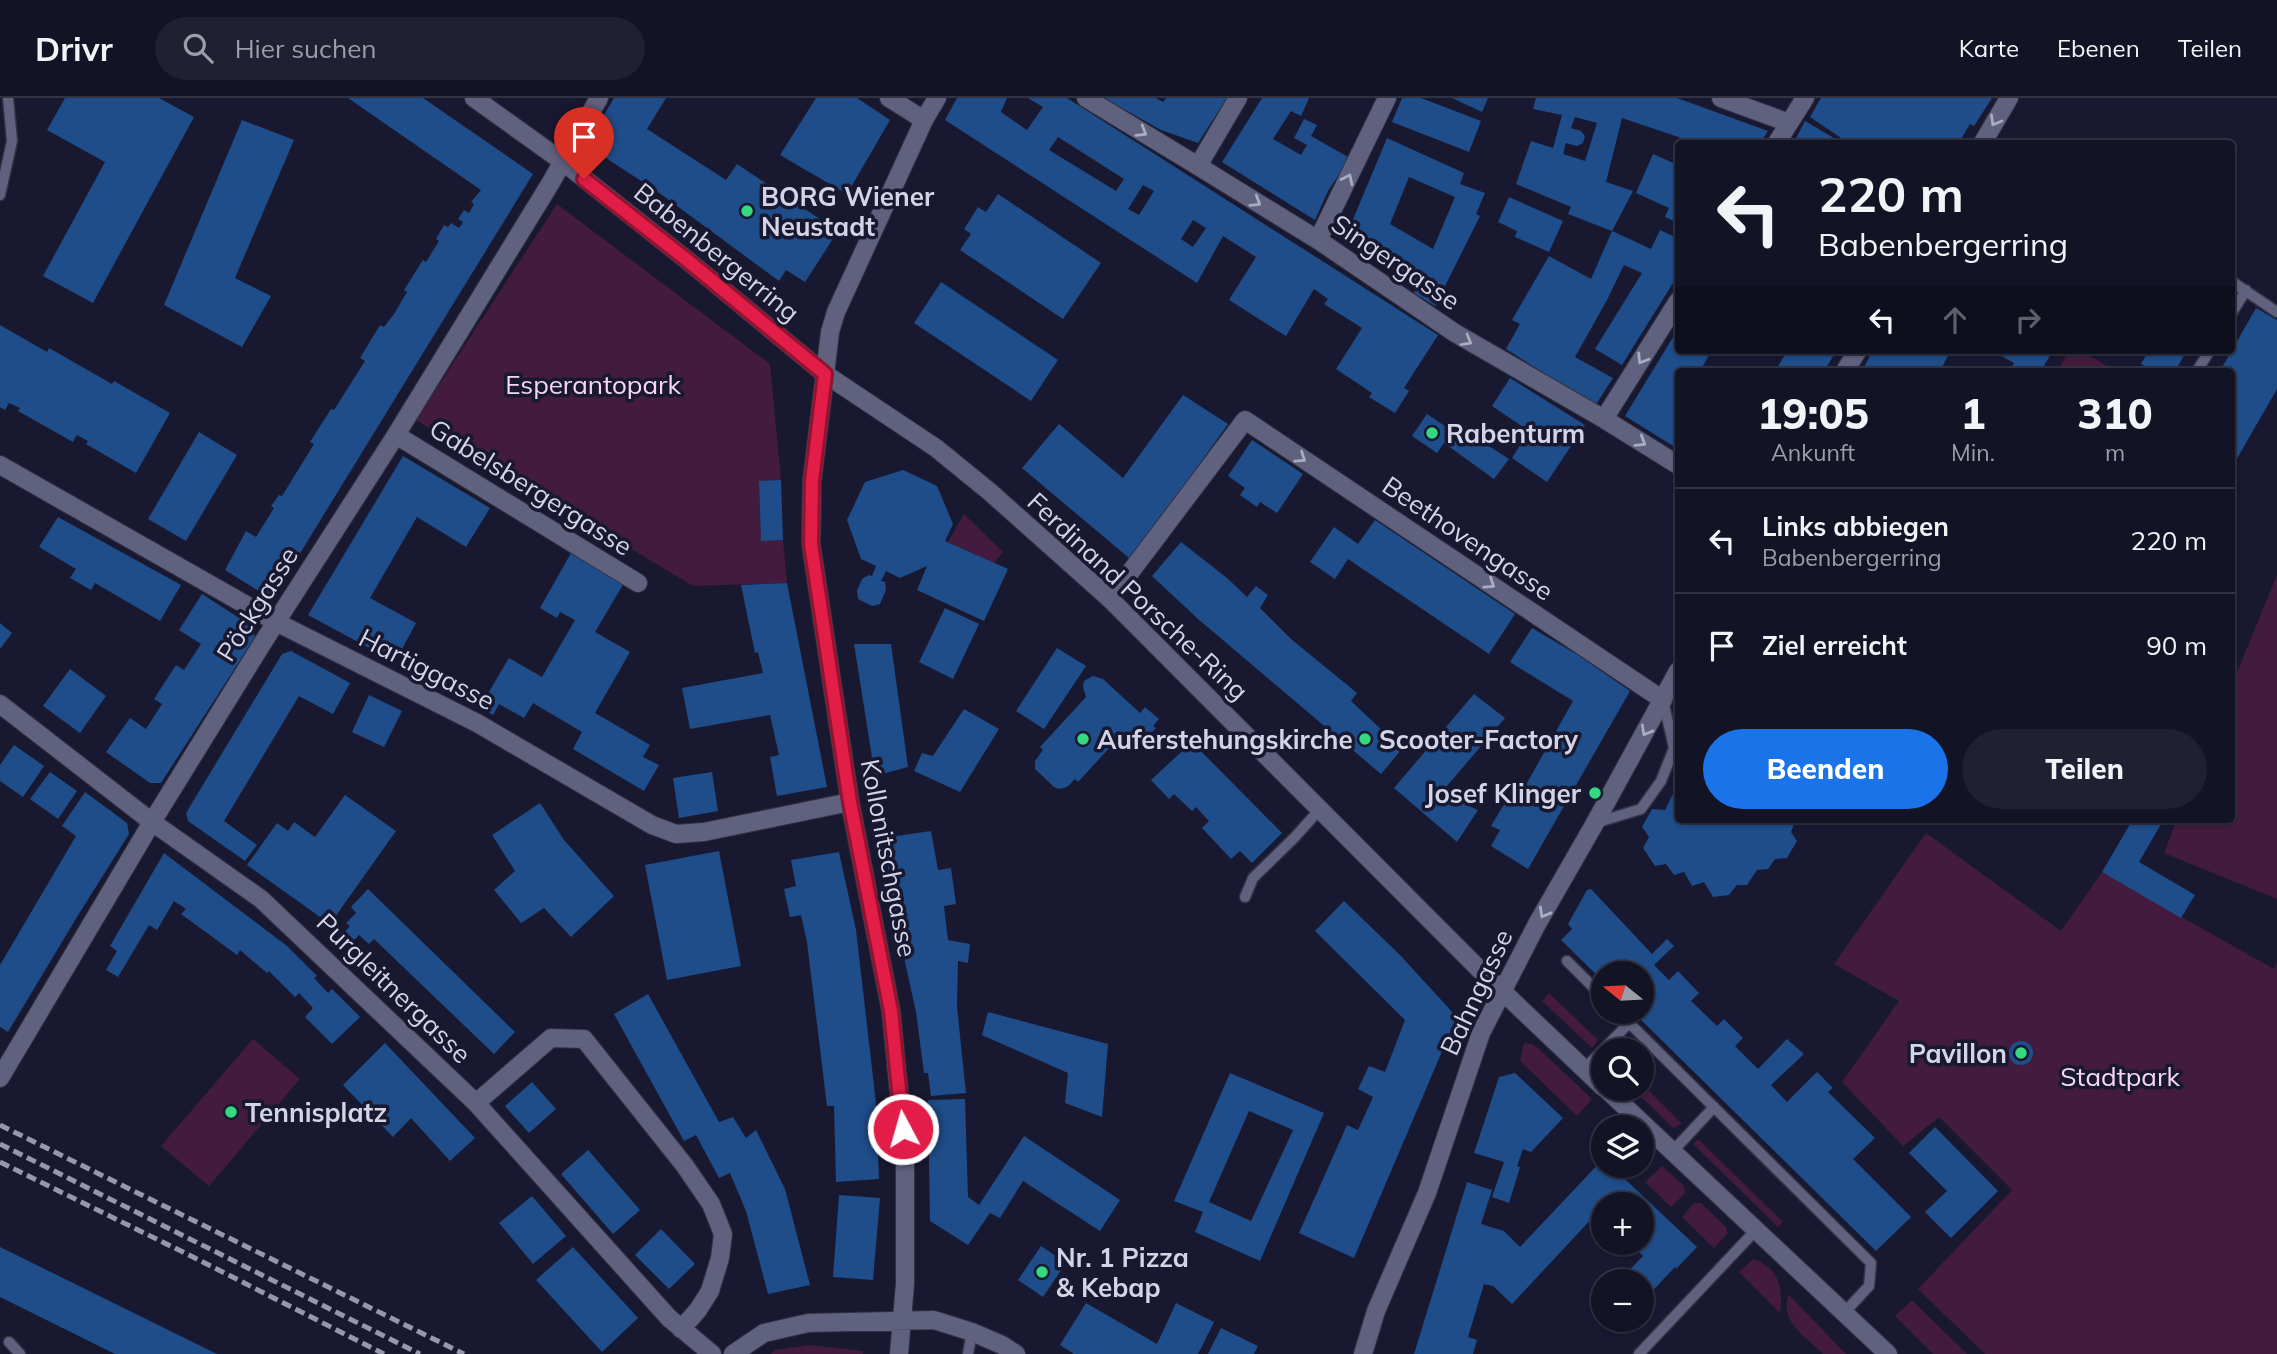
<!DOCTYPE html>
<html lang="de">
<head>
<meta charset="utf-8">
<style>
  :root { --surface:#121325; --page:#1f2032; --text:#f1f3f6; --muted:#9c9ea7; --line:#313242; --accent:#1a73e8 }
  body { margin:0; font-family:Mulish,sans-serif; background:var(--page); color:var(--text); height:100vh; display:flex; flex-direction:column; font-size:26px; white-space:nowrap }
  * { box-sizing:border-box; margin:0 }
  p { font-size:23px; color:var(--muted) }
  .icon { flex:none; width:38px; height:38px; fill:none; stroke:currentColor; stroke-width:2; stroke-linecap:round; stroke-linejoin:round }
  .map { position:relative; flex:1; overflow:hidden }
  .drawer { position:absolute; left:1675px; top:270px; width:560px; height:455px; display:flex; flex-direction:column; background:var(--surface); border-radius:7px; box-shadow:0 2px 5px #0004,0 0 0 2px var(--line) }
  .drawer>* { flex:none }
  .banner { position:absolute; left:1675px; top:42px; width:560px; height:214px; border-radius:7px; box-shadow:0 2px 5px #0004,0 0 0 2px var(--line); background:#121325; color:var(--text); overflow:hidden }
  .needle { width:46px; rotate:288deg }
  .fabs { position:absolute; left:1591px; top:863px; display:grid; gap:14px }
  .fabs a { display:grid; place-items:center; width:63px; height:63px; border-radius:50%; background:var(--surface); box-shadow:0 2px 5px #0004,0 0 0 2px var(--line); font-size:35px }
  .pin { position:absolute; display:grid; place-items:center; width:60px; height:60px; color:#fff; margin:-72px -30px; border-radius:50% 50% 50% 0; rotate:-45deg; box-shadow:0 0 7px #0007 }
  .pin .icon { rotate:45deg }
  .me { position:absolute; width:77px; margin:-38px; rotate:354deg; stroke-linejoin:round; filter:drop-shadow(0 0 5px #0008) }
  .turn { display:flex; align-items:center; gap:24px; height:147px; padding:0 28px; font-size:32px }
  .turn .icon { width:91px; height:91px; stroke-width:2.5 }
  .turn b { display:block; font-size:49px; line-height:60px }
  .lanes { display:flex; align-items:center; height:66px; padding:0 28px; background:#0003; justify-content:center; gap:35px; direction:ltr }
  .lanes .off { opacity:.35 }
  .eta { display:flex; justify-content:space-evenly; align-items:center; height:119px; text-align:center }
  .eta b { font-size:42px; font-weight:800; line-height:49px }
  .button { display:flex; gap:14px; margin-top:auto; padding:14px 28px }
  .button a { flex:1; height:80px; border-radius:42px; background:var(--accent); color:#fff; font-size:28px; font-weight:800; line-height:80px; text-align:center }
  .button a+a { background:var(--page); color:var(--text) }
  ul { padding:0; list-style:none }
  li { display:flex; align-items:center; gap:21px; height:105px; padding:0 28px; border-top:2px solid var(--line) }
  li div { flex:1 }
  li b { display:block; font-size:26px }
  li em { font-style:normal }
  header { display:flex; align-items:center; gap:42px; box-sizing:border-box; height:98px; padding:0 35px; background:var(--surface); border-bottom:2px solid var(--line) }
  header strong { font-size:33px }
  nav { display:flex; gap:38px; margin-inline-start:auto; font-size:24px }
  .search { width:490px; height:63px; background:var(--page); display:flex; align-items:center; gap:18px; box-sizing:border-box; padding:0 24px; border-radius:38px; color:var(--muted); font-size:26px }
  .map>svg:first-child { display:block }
  .green { fill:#421b3e }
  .building { fill:#1e4d89; fill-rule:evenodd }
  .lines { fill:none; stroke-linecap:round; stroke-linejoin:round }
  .service-casing { stroke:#323245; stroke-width:13 }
  .pedestrian-casing { stroke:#323245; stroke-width:20 }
  .minor-casing { stroke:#323245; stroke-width:20 }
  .tertiary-casing { stroke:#323245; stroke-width:20 }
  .service { stroke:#5f617e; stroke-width:10 }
  .pedestrian { stroke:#5f617e; stroke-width:18 }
  .minor { stroke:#5f617e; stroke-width:18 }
  .tertiary { stroke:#5f617e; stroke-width:18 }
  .rail { stroke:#9597aa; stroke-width:5; stroke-dasharray:10 5; stroke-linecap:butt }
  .oneway { stroke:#aaacc2 }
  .route-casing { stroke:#92132f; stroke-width:18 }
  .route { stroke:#e11d48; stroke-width:12 }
  .poi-dot { fill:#34d881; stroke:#181931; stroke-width:2.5 }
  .labels { text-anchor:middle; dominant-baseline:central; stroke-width:7; stroke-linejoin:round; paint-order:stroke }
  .poi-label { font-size:26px; font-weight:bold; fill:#d3d5e6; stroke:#181931; text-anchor:start }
  .street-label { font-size:26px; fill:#d3d5e6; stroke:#181931 }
  .park-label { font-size:26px; fill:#f9d4f3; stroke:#181931 }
</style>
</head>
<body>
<header>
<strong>Drivr</strong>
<div class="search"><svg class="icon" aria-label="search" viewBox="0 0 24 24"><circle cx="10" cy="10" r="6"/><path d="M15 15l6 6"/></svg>Hier suchen</div>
<nav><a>Karte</a><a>Ebenen</a><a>Teilen</a></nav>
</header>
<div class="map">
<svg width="2277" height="1256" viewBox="0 0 2277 1256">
  <rect width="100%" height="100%" fill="#181931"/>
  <path class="green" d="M557 106 770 266 781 382 759 383 761 442H783L787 485 693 488 416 322Z
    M2069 252H2080L2115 273H2058Z
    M964 416 1003 454 994 465 948 444Z
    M2277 477V801L2164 755 2177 721H2231V589Z
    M1926 735 2061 833 2102 774 2274 871 2277 865V1256H1985L1918 1191 2012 1092 1939 1019 1903 1048 1842 984 1899 903 1834 866Z
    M1549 895 1598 942 1592 950 1542 903Z
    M253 941 300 981 209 1088 161 1048Z
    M1524 945 1532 946 1539 951 1592 1001 1577 1018 1520 963Z
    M1642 986 1682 1026 1673 1030 1633 991 1642 990Z
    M1698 1041 1783 1124 1778 1129 1693 1046Z
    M1662 1068 1684 1088 1685 1095 1671 1109 1645 1084Z
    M1694 1105H1701L1727 1130V1136L1714 1150 1682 1119Z
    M1753 1161C1779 1170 1783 1189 1780 1215L1739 1174Z
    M1789 1197 1846 1256H1823C1807 1240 1778 1223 1789 1197Z
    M1912 1202 1967 1256H1933L1895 1218Z
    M810 1247 863 1253V1256H771L774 1252Z"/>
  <path class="building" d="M65 0H159L194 19 93 205 43 178 105 64 47 32Z
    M348 0H423L533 76 272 501 225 472 246 433 256 439 274 410 271 408 279 397 282 398 314 346 310 344 331 311 334 312 365 263 360 260 380 227 384 229 394 216 407 194 404 192 423 162 426 164 439 143 436 141 444 127 448 129 451 125 459 130 463 124 458 121 464 112 469 115 474 106 471 104 481 92Z
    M614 0H666L647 31 726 82 737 66 838 133 805 184 786 172 779 183 658 94 586 47Z
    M816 0H857L890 22 847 96 780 57Z
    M957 0H1007L1001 14 1027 32 1043 9 1028 0H1067L1438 237 1404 290 1409 293 1395 315 1369 299 1372 295 1336 271 1362 230 1324 206 1328 201 1314 191 1286 238 1229 202 1256 159 1223 138 1197 185 945 22ZM1058 39 1124 81 1116 93 1049 52ZM1143 87 1154 93 1139 117 1128 111ZM1193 122 1206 130 1193 149 1181 141Z
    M1104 0H1156L1163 4 1166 0H1227L1198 45 1161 32Z
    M1262 0H1309L1301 18 1291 13 1273 41 1301 57 1307 47 1294 40 1304 21 1317 27 1311 38 1350 60 1328 93 1315 122 1222 64Z
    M1402 0H1421L1481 23 1469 54 1392 24Z
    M1452 0H1488L1482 14Z
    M1536 0H1677L1768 33 1760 46H1699L1622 20 1606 84 1633 93 1612 133 1568 116 1571 109 1516 86 1531 43 1553 50 1562 17 1533 11ZM1575 19 1597 25 1585 63 1563 56 1566 45 1577 48 1583 45 1585 38 1581 33 1571 30Z
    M1821 0H1992L1974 28 1970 26 1958 46H1850L1810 19Z
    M242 22 294 42 235 180 271 198 242 249 164 207Z
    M1805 23 1839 43 1837 46H1793Z
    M1387 40 1464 75 1460 86 1485 95 1476 116 1480 118 1435 208 1414 195 1418 186 1344 143ZM1409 79 1455 99 1433 151 1390 126Z
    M1653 56 1678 67V125L1665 119 1669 110 1636 95Z
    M998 96 1101 165 1063 221 960 152 971 136 964 131 978 109 986 114Z
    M1509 99 1563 123 1549 154 1515 139 1517 133 1498 124Z
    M1660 132 1675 139 1678 133V177L1622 267 1595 251 1642 175 1624 167 1607 202 1575 259 1613 280 1595 308 1506 251 1520 226 1512 222 1549 158 1591 181 1612 133 1651 151Z
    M941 184 1058 262 1031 303 914 225Z
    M2256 210 2277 222V291L2231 371V273H2220Z
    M0 227 47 254 49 250 112 286 114 283 170 315 136 375 86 346 88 343 77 337 73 344 18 313 20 310 9 305 5 312 0 309Z
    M1678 231V252H1712L1700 273H1678V351L1625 318Z
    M1788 252H1837L1824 273H1775Z
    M1873 252H1951L1940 273H1862Z
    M1991 252H2049L2052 254 2041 273H2010L2014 265Z
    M2149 252H2179L2185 256 2175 273H2153L2141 266Z
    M1510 280 1585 327 1547 384 1512 360 1529 333 1492 308Z
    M1183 297 1228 326 1165 415 1129 460 1022 370 1059 326 1123 380Z
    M1427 316 1452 333 1458 324 1478 335 1475 339 1509 361 1494 381 1444 345 1437 355 1412 338Z
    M199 334 237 357 186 443 148 421Z
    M1252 342 1303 376 1277 415 1260 404 1257 409 1240 397 1245 390 1228 378Z
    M403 358 490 410 466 449 417 419 370 500 416 525 395 564 308 517Z
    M903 372 937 388 953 426 945 443 1008 471 984 523 917 492 927 468 900 480 886 473 881 483 885 484 886 492 880 506 872 508 858 501 857 493 862 481 869 477 872 478 876 468 861 461 847 422 865 384Z
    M781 382 783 442 761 443 759 383Z
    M58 419 181 487 160 523 95 485 91 492 70 480 76 471 39 449Z
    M1375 422 1515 516 1489 556 1348 461 1335 481 1310 464 1334 429 1358 446Z
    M1181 444 1227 480 1247 499 1256 488 1268 497 1260 510 1291 541 1357 595 1351 603 1402 651 1381 676 1198 521 1152 478Z
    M571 455 624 485 595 534 630 554 595 615 650 647 643 659 659 667 644 693 573 651 582 634 533 605 524 620 499 606 493 617 480 609 509 560 542 579 575 522 560 514 557 520 540 510Z
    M787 485 827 689 777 698 770 659 779 657 770 617 690 631 682 590 763 575 758 554 755 555 741 487Z
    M202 496 250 527 255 539 161 685H150L106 654 130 620 146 631 162 606 154 601 176 567 184 572 201 546 179 532Z
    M945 510 979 526 953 581 919 564Z
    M0 525 12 535 0 551Z
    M1532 530 1578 557 1630 593 1528 771 1491 748 1500 732 1491 728 1509 698 1518 701 1573 603 1510 564Z
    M854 546H891L908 669 875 678Z
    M1057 550 1086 568 1044 631 1016 613Z
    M291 553 350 585 333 616 299 598 224 723 257 747 245 763 188 723 186 715 282 556Z
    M70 571 106 598 80 635 43 608Z
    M1093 578 1103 581 1140 615 1145 609 1159 621 1153 628 1156 630 1139 648 1124 634 1078 684 1075 681 1067 689 1059 691 1054 689 1035 671V663L1043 652 1040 649 1086 599 1083 589 1084 583Z
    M1474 596 1505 620 1441 695 1478 712 1457 744 1394 690Z
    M369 597 402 613 384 649 352 634Z
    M964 611 999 631 960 694 914 673 922 655 933 658Z
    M1192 644 1282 735 1252 765 1240 753 1231 761 1202 730 1209 723 1196 709 1192 713 1174 696 1169 701 1151 682Z
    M14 647 44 668 23 699 0 683V667Z
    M50 674 77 693 58 721 30 701Z
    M712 674 718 713 679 720 673 680Z
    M1678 686V721H1796L1791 734 1797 743 1787 760 1775 761 1768 771 1757 772 1747 787H1737L1729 797 1713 799 1704 784 1692 788 1684 774 1674 777 1666 766 1655 768 1643 750 1649 739 1642 729 1652 711 1665 712Z
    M85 694 127 725 129 736 77 819 8 934 0 929V867L76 738 62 728Z
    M345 697 396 733 330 826 247 767 277 725 288 733 294 724 315 739Z
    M540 705 564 742 614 798 571 839 544 810 521 825 494 792 515 773 492 737Z
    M2133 721H2152L2161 726 2139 764 2195 797 2181 820 2102 774Z
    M931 733 938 772 951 770 956 806 944 808 948 842 970 846 968 865 958 863 957 909 966 995 931 998 928 975H924L916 914 898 832 883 740Z
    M719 753 741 868 667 882 645 767Z
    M839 754 856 832 876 1005 879 1081 836 1084 834 1008H827L807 844 801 817 790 819 784 791 796 788 791 762Z
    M164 755 287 848 317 878 314 880 328 895 332 891 360 919 332 946 305 919 313 910 299 895 295 899 269 873 267 875 240 852 237 857 181 816 186 811 174 803 157 832 149 827 118 879 106 872 117 853 110 848Z
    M368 791 515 934 494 956 374 841 369 846 359 837 347 849 338 841 350 828 346 825 356 815 351 809Z
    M1591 791 1652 856 1667 841 1674 848 1654 867 1669 882 1678 873 1699 895 1691 903 1717 928 1724 921 1743 940 1735 948 1758 971 1787 941 1804 956 1771 987 1787 1004 1817 974 1833 990 1828 994 1875 1040 1853 1061 1911 1119 1876 1153 1633 914H1642V875H1603V883L1561 842 1572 831 1568 826 1587 792Z
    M1344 803 1400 857 1454 916 1455 923 1354 1160 1299 1135 1347 1027 1358 1032 1373 999 1358 991 1369 968 1385 974 1405 922 1315 833Z
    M648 896 719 1024 733 1019 746 1040 756 1032 785 1091 810 1187 768 1196 746 1113 730 1075 719 1080 696 1037 684 1043 614 916Z
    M988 914 1108 946 1102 1019 1065 1005 1068 975 982 937Z
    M2009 955a12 12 0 1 1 24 0a12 12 0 1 1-24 0Z
    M385 945 475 1040 450 1063 411 1020 393 1039 343 987Z
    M1230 975 1324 1015 1260 1163 1195 1134 1203 1114 1174 1103ZM1249 1013 1293 1032 1251 1123 1209 1104Z
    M1515 975 1563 1020 1531 1054 1523 1051 1517 1068 1520 1069 1509 1105 1492 1099 1504 1064 1474 1055 1499 979Z
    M532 984 556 1011 529 1035 505 1008Z
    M965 1001 968 1099 979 1107 1024 1038 1120 1102 1100 1133 1023 1083 1000 1120 990 1115 968 1147 930 1123 928 1002Z
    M1935 1029 1998 1093 1951 1140 1925 1114 1947 1093 1909 1055Z
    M588 1052 640 1112 613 1136 561 1076Z
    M1603 1061V1068H1611L1697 1149 1676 1171 1675 1169 1642 1204V1183H1619L1643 1158 1628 1144H1642V1106H1603V1121L1597 1115 1512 1206 1493 1188 1484 1186 1468 1239 1477 1242 1473 1256H1414L1467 1084 1492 1092 1481 1126 1504 1133 1520 1149Z
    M839 1097 880 1100 873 1182 833 1179Z
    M532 1098 566 1138 533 1166 499 1125Z
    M661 1131 695 1166 669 1191 635 1157Z
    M1041 1148 1066 1165 1043 1199 1018 1182Z
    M0 1149 217 1256H115L0 1199Z
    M573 1149 638 1220 602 1254 536 1182Z
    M1086 1205 1157 1246 1176 1205 1214 1224 1198 1256H1074L1060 1247Z
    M1221 1230 1258 1248 1254 1256H1208Z"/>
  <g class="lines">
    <g class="service-casing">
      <path id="service" d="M0 97 12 43 8 0
        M2231 183 2277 214
        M2231 216 2246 192
        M2197 273 2210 252
        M1595 725 1641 711 1661 683 1674 650 1663 602
        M1245 799 1253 780 1295 739 1320 711
        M1567 863 1603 899
        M1618 914 1871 1165 1869 1188 1844 1215
        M1603 952 1629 925
        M1584 971 1603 952
        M1672 1054 1714 1009
        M9 1244 20 1256
        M968 1256 972 1234
        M1639 1256 1755 1133"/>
    </g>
    <g class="pedestrian-casing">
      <path id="pedestrian" d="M889 0 924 22
        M1086 0 1198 68
        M825 276 830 234 836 214 924 22 937 0"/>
    </g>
    <g class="minor-casing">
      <path id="minor" d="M1238 0 1198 68 1318 142 1455 235 1604 321 1678 367
        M1721 0 1789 25
        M1776 46 1805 0
        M1982 46 2009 0
        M1318 142 1387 0
        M1845 273 1858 252
        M825 276 812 383 811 446 850 704 891 913 905 1055V1186L899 1256
        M1604 321 1678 203
        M396 337 638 485
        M0 367 276 524 477 625 652 727 676 736 704 734 850 704
        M1110 501 1245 322 1663 602
        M0 606 152 724 261 801 476 1005 669 1220 712 1256
        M0 980 152 724 262 546 396 337 550 86 599 0
        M476 1005 551 940 584 941 685 1068 711 1106 723 1136 720 1160 710 1193 698 1212 681 1231
        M733 1256 764 1235 808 1225 934 1222 972 1234 1002 1247 1016 1256
        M1363 1256 1376 1213 1427 1095 1481 935 1537 826 1595 725 1678 573"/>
    </g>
    <g class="tertiary-casing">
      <path id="tertiary" d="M474 0 562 63 687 162 825 276 936 350 990 394 1110 501 1481 873 1603 989
        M1605 990 1888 1256"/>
    </g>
    <use href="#service" class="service"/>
    <use href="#pedestrian" class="pedestrian"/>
    <use href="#minor" class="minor"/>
    <use href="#tertiary" class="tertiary"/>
    <path class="rail" d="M0 1027 464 1256
      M0 1046 420 1256
      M0 1064 193 1159 384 1256"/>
  </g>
  <defs><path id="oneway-chevron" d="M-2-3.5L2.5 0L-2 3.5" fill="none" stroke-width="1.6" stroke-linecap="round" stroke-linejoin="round" transform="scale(1.75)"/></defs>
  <g class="oneway">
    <use href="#oneway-chevron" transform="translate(1995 23) rotate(120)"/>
    <use href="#oneway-chevron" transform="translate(1142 34) rotate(31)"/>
    <use href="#oneway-chevron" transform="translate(1348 81) rotate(-64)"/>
    <use href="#oneway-chevron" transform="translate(1256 104) rotate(32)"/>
    <use href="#oneway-chevron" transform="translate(1467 243) rotate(30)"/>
    <use href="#oneway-chevron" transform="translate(1642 261) rotate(122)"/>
    <use href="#oneway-chevron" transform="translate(1641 344) rotate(32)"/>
    <use href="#oneway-chevron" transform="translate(1301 360) rotate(34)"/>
    <use href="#oneway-chevron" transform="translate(1490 486) rotate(34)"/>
    <use href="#oneway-chevron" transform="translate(1646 633) rotate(119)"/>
    <use href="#oneway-chevron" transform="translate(1544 815) rotate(119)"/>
  </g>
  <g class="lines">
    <g class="route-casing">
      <path id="route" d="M584 81 687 162 825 276 812 383 811 446 850 704 891 913 903 1031"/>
    </g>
    <use href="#route" class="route"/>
  </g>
  <g class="poi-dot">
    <circle cx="747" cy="113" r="7"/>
    <circle cx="1432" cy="335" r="7"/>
    <circle cx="1083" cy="641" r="7"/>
    <circle cx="1365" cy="641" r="7"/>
    <circle cx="1595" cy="695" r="7"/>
    <circle cx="2021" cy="955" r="7"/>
    <circle cx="231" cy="1014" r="7"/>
    <circle cx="1042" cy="1174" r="7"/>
  </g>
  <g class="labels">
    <g class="poi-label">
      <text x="761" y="98">BORG Wiener<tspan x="761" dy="30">Neustadt</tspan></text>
      <text x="1446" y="335">Rabenturm</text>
      <text x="1097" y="641">Auferstehungskirche</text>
      <text x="1379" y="641">Scooter-Factory</text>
      <text x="1581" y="695" text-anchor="end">Josef Klinger</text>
      <text x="2007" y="955" text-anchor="end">Pavillon</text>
      <text x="245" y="1014">Tennisplatz</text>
      <text x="1056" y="1159">Nr. 1 Pizza<tspan x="1056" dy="30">&amp; Kebap</tspan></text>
    </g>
    <g class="street-label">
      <text transform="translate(717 154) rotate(39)">Babenbergerring</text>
      <text transform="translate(1396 164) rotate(34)">Singergasse</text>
      <text transform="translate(531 389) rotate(32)">Gabelsbergergasse</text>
      <text transform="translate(1468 440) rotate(34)">Beethovengasse</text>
      <text transform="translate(1138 498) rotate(43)">Ferdinand Porsche-Ring</text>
      <text transform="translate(257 506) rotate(-58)">Pöckgasse</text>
      <text transform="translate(427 571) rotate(27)">Hartiggasse</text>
      <text transform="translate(889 760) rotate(79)">Kollonitschgasse</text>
      <text transform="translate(394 890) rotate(44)">Purgleitnergasse</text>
      <text transform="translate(1476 894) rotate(-65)">Bahngasse</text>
    </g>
    <g class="park-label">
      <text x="593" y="286">Esperantopark</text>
      <text x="2120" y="978">Stadtpark</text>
    </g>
  </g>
</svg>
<div class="fabs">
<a><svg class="needle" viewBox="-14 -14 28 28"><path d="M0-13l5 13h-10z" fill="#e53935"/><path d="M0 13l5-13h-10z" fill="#9c9ea7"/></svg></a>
<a><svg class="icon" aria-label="search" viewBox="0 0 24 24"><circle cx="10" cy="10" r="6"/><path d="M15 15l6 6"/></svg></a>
<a><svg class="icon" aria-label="layers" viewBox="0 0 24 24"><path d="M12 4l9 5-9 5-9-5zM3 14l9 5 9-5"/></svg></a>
<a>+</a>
<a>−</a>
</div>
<div class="pin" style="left:584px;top:81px;background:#d93025"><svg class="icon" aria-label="arrive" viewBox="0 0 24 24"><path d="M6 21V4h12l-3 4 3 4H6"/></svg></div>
<svg class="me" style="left:903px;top:1031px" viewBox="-20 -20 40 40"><circle r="17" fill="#e11d48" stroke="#fff" stroke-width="3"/><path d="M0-11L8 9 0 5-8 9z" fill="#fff"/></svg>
<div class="banner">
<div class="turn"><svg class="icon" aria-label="left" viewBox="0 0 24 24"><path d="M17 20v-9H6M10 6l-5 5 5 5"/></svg><div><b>220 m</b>Babenbergerring</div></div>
<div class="lanes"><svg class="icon" aria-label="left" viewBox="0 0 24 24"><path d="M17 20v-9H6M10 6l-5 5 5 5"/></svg><svg class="icon off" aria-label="ahead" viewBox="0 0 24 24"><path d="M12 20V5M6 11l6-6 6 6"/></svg><svg class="icon off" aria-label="right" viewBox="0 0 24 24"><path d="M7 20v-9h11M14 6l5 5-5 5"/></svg></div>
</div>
<section class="drawer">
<div class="eta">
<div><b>19:05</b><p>Ankunft</p></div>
<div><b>1</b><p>Min.</p></div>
<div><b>310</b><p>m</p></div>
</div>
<ul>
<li><svg class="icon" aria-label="left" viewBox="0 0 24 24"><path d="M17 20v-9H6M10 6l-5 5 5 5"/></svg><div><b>Links abbiegen</b><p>Babenbergerring</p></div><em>220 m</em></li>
<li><svg class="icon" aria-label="arrive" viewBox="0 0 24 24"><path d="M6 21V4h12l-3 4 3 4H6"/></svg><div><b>Ziel erreicht</b></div><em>90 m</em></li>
</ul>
<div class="button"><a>Beenden</a><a>Teilen</a></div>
</section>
</div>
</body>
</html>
